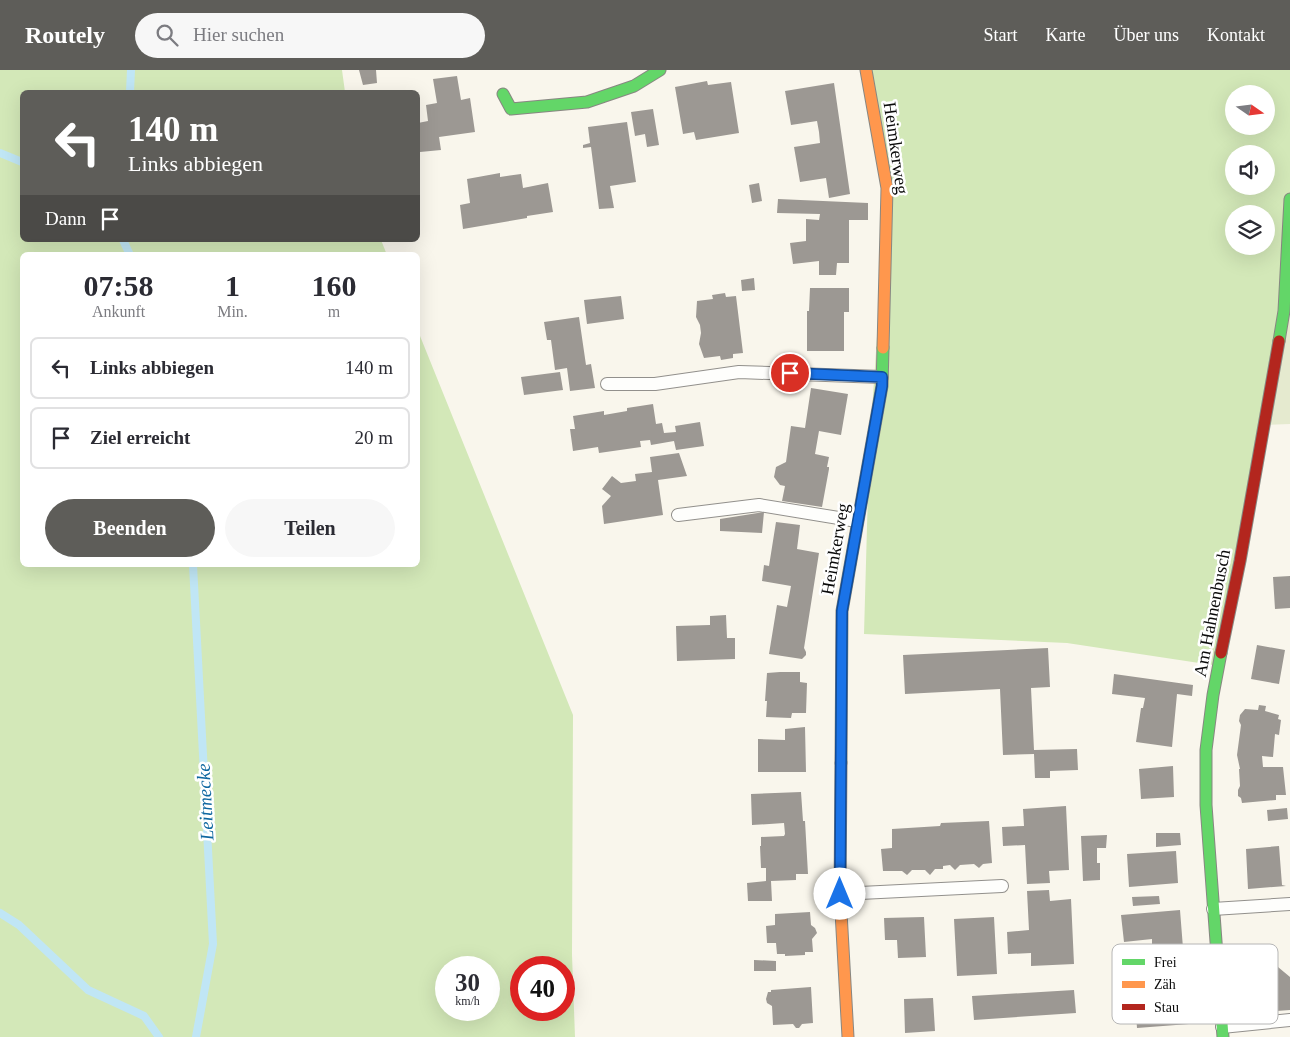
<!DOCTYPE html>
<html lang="de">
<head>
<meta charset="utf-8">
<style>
  :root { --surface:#fff; --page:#f7f7f7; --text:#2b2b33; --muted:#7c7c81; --line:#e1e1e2; --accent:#5e5d59 }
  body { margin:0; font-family:Georgia,serif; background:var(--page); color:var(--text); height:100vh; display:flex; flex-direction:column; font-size:19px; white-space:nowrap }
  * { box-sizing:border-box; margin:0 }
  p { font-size:16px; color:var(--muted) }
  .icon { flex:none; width:28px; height:28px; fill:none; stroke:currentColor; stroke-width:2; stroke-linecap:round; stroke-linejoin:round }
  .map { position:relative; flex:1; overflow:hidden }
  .panel { position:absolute; left:20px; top:182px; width:400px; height:315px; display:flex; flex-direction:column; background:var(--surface); border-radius:8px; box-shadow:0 5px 20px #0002 }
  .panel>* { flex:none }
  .guide { position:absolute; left:20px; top:20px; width:400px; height:152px; border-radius:8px; box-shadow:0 5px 20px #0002; background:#5e5d59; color:#fff; overflow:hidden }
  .needle { width:32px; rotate:104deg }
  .buttons { position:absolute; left:1225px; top:15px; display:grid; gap:10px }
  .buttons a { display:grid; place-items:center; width:50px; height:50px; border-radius:50%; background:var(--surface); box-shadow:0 5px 20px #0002; font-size:25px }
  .speed { position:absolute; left:435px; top:886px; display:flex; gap:10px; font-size:25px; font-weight:700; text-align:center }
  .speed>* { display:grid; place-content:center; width:65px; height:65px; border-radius:50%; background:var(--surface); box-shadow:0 5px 20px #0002; line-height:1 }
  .speed small { font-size:12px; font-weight:400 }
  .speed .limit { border:8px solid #d22; background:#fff; color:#111 }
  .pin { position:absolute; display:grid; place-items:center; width:42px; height:42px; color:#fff; margin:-21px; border:2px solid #fff; border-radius:50%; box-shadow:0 1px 5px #0007 }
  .me { position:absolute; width:55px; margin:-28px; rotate:0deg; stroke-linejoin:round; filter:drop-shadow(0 0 4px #0008) }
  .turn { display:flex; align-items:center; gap:18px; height:105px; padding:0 25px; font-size:22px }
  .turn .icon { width:65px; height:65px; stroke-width:2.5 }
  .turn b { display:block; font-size:35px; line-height:42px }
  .then { display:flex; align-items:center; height:48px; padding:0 25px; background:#0003; gap:10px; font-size:19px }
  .eta { display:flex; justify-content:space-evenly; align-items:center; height:85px; text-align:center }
  .eta b { font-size:30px; font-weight:700; line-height:35px }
  .primary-button { display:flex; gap:10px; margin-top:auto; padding:10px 25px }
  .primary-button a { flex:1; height:58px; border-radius:30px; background:var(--accent); color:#fff; font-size:20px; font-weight:700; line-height:58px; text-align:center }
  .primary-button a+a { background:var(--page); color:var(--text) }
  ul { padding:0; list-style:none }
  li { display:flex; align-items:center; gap:15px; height:62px; margin:0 10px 8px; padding:0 15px; border:2px solid var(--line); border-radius:8px }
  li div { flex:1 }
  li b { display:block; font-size:19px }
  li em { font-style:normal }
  header { display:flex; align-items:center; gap:30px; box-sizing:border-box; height:70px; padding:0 25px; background:var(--accent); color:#fff }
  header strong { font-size:24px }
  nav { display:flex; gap:28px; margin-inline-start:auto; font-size:18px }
  .search { width:350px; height:45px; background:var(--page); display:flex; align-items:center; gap:12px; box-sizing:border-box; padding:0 18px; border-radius:28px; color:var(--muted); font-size:19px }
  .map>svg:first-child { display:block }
  .forest { fill:#d3e8b8; fill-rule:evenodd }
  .cemetery { fill:#e5eacf }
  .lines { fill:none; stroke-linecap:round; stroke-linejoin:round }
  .stream { stroke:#c0e6f5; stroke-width:8 }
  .building { fill:#9c9893 }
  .lane-casing { stroke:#92908c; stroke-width:14 }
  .fast-casing { stroke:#888782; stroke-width:13 }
  .slow-casing { stroke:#888782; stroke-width:13 }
  .jam-casing { stroke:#888782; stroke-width:13 }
  .lane { stroke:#fefefc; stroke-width:12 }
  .fast { stroke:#63d668; stroke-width:11 }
  .slow { stroke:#ff974d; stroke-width:11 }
  .jam { stroke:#b3261e; stroke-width:11 }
  .route-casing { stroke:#114b97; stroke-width:12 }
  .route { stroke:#1a73e8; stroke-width:9 }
  .labels { text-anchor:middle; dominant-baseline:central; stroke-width:5; stroke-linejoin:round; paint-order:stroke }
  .street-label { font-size:18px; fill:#0a0a0a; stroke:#fff }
  .water-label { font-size:19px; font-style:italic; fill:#0e67a0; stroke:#fff }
  .key { fill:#fff; stroke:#b6b6b6; stroke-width:1 }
  .key-label { font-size:14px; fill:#0a0a0a }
</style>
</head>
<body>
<header>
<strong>Routely</strong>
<div class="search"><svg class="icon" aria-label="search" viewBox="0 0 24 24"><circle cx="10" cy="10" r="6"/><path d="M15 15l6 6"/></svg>Hier suchen</div>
<nav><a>Start</a><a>Karte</a><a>Über uns</a><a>Kontakt</a></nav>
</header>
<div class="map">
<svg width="1290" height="967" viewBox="0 0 1290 967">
  <rect width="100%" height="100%" fill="#f9f6ec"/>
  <path class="forest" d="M0 0H342L345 22H22V170H381L387 185H22V495H418V261L573 645 572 885 575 967H0ZM446 898H489V940H446ZM521 898H564V940H521Z
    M866 0H1290V197L1219 596 1067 573 864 564 869 385 887 118ZM1234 24H1266V56H1234ZM1234 84H1266V116H1234ZM1234 144H1266V176H1234Z"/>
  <path class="cemetery" d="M1290 156V354L1266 355Z"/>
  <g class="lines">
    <path class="stream" d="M130 22 131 0
      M0 83 22 92
      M123 170 130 185
      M193 495 213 874 196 967
      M0 843 19 855 88 920 144 946 159 967"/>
  </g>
  <path class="building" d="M359 0H376L377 13 363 15Z
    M457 6 461 30 470 28 475 62 439 67 441 80 420 82 418 53 428 51 426 35 437 33 433 9Z
    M707 11 708 15 731 12 739 63 696 70 694 62 683 64 675 17Z
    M834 13 850 124 829 128 826 108 800 112 794 77 820 73 819 62 817 51 791 55 785 21Z
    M653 39 659 75 647 77 645 64 635 66 631 42Z
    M627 52 636 112 610 116 614 138 599 139 591 77 583 78V75L590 73 588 57Z
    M500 103V107L521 104 523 118 548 113 553 142 527 146V148L463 159 460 135 470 133 467 109Z
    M759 113 762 131 752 133 749 115Z
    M778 129 868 133V150H849V193H837L836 205H819V191L793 194 790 173 806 171V149L819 150 820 144 777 143Z
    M754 208 755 220 742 221 741 210Z
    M810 218H849V242H844V281H807V241H809Z
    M725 223 726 227 736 226 743 283 733 284V288L721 290 720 286 704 288 699 274 701 263 700 255 696 247 697 231 713 229 712 225Z
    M621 226 624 249 587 254 584 230Z
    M579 247 586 295 591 294 595 318 570 321 567 298 555 300 551 270H547L544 252Z
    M560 302 563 320 524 325 521 307Z
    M811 318 848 324 841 365 819 361 815 384 829 387 827 397H829V399L822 437 782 431 785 416 780 415 774 407 776 397 786 392 791 356 805 358Z
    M653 334 656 354 662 353 664 363 676 362 675 356 700 352 704 376 676 380 674 371 651 375 650 370 640 371 641 377 599 383 598 377 573 381 570 359H575L573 346 604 341V345L627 341V338Z
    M679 383 687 406 658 410 663 445 604 454 602 436 611 426 602 419 612 406 621 413 636 411 635 404 652 402 650 387Z
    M764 442 762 463 720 461V449Z
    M776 452 800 455 797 479 819 483 804 578 806 582V585L802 589 769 584 777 535 787 537 791 516 762 511 764 495 769 496Z
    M1290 506V538L1275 539 1273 507Z
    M726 545 727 568H735V589L677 591 676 556 710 555V546Z
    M1257 575 1285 580 1279 614 1251 609Z
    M1048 578 1050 617 1031 618 1034 680 1077 679 1078 700 1050 701V708H1035L1034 684 1003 685 1000 619 905 624 903 585Z
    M780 602H800V612L807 613 806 643H792L791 648 766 647 767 631H765L767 603Z
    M1114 604 1193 615 1192 626 1177 624 1172 677 1136 672 1141 638H1143L1145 628 1112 624Z
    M1259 635 1266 636 1265 641 1279 645 1278 649 1281 650 1279 665 1275 664 1273 687 1262 686 1263 697H1283L1286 725H1276V730L1242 733 1241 728 1238 726V720L1240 716 1239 699H1240L1237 685 1241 655 1239 651 1240 645 1245 639 1258 640Z
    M805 657 806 702H758V669L785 670V659Z
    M1173 696 1174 727 1141 729 1139 699Z
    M801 722 803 751H805L808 804H796V810L771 811 772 831H748L747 813 766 811V798H761L760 776H761V767L784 766 785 764 784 753 752 755 751 724Z
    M1066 736 1069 800 1049 801 1050 813 1027 814 1025 775 1003 776 1002 757 1024 756 1023 739Z
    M1287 738 1288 749 1268 751 1267 740Z
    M989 751 992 793 983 794 979 798 974 794 960 795 955 800 950 795 943 796V799H935L930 805 925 800H912L907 805 902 801H883L881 779 892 778V759L940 756 941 753Z
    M1156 763H1180L1181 775 1156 777Z
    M1107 765 1106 778H1097V793H1100V810L1083 811 1081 766Z
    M1279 776 1282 815 1286 816 1248 819 1246 779Z
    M1176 781 1178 813 1129 817 1127 784Z
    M1049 820 1050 831 1071 829 1074 894 1031 896V883L1008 884 1007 862 1029 860 1027 821Z
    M1159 826 1160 834 1133 836 1132 827Z
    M1180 840 1183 878 1152 880V869L1124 872 1121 845Z
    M810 842 811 855 815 858 817 863 812 869 813 882H805V885L785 886V884H777L776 873H767L766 856 775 855V844Z
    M924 847 926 887 898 888 897 870H885L884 848Z
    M994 847 997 904 957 906 954 849Z
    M754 890 776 891V901H754Z
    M1278 897 1290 907V940L1262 942 1260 912 1266 911Z
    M1186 913 1189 954 1137 958 1134 917Z
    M811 917 813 953 802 954 799 958H796L793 954 773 955 772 936 767 933 766 929 768 922H771V920Z
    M1074 920 1076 943 974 950 972 926Z
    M933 928 935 961 905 963 904 929Z"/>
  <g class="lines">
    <g class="lane-casing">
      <path id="lane" d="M607 314H655L739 302 882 307
        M678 445 759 435 857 451
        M840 824 1002 816
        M1213 839 1290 834
        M1222 957 1290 950"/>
    </g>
    <g class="fast-casing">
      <path id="fast" d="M503 24 511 39 587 32 634 16 660 0
        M1279 271 1284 241 1290 129
        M1221 583 1213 625 1206 680V735L1223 967
        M841 693 842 541 882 316 883 278"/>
    </g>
    <g class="slow-casing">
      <path id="slow" d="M866 0 887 118 883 278
        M841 693 840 824 848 967"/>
    </g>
    <g class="jam-casing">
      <path id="jam" d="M1221 583 1240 491 1279 271"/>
    </g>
    <use href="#lane" class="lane"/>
    <use href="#fast" class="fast"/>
    <use href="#slow" class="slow"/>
    <use href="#jam" class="jam"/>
  </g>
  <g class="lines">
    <g class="route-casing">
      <path id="route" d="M790 303 882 307V316L842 541 840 824"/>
    </g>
    <use href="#route" class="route"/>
  </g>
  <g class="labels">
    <g class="street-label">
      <text transform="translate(896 78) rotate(82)">Heimkerweg</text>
      <text transform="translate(835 479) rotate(-80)">Heimkerweg</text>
      <text transform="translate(1212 543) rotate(-79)">Am Hahnenbusch</text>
    </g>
    <g class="water-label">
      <text transform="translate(205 732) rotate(-93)">Leitmecke</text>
    </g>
  </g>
  <rect x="1112" y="874" width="166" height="80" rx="8" class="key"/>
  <rect x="1122" y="889" width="23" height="6" fill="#63d668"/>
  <rect x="1122" y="911" width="23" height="7" fill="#ff974d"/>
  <rect x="1122" y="934" width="23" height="6" fill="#b3261e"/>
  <g class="key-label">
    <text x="1154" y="897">Frei</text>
    <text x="1154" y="919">Zäh</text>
    <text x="1154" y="942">Stau</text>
  </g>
</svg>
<div class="buttons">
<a><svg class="needle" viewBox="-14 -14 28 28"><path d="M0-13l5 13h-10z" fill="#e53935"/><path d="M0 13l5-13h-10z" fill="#7c7c81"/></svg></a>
<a><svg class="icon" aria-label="sound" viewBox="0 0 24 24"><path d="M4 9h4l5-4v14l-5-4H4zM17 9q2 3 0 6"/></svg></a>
<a><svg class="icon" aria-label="layers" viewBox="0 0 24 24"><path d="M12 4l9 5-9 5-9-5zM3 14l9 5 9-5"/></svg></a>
</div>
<div class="speed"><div>30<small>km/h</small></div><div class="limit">40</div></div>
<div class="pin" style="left:790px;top:303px;background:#d93025"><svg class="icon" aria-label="arrive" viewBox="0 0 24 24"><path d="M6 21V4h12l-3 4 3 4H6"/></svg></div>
<svg class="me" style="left:840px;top:824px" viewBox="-20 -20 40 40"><circle r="19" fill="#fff"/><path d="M0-13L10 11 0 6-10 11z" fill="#1a73e8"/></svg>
<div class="guide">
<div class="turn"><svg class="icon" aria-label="left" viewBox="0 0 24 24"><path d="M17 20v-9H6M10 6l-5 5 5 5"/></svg><div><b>140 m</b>Links abbiegen</div></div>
<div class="then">Dann<svg class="icon" aria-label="arrive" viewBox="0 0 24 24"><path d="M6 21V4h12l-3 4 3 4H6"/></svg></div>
</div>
<section class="panel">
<div class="eta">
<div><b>07:58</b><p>Ankunft</p></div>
<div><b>1</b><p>Min.</p></div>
<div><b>160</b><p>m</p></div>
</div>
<ul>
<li><svg class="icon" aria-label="left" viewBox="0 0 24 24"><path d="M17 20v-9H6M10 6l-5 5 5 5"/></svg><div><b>Links abbiegen</b></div><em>140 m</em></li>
<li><svg class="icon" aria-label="arrive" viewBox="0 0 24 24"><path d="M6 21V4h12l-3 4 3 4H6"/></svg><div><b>Ziel erreicht</b></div><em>20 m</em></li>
</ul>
<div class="primary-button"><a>Beenden</a><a>Teilen</a></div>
</section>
</div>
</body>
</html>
